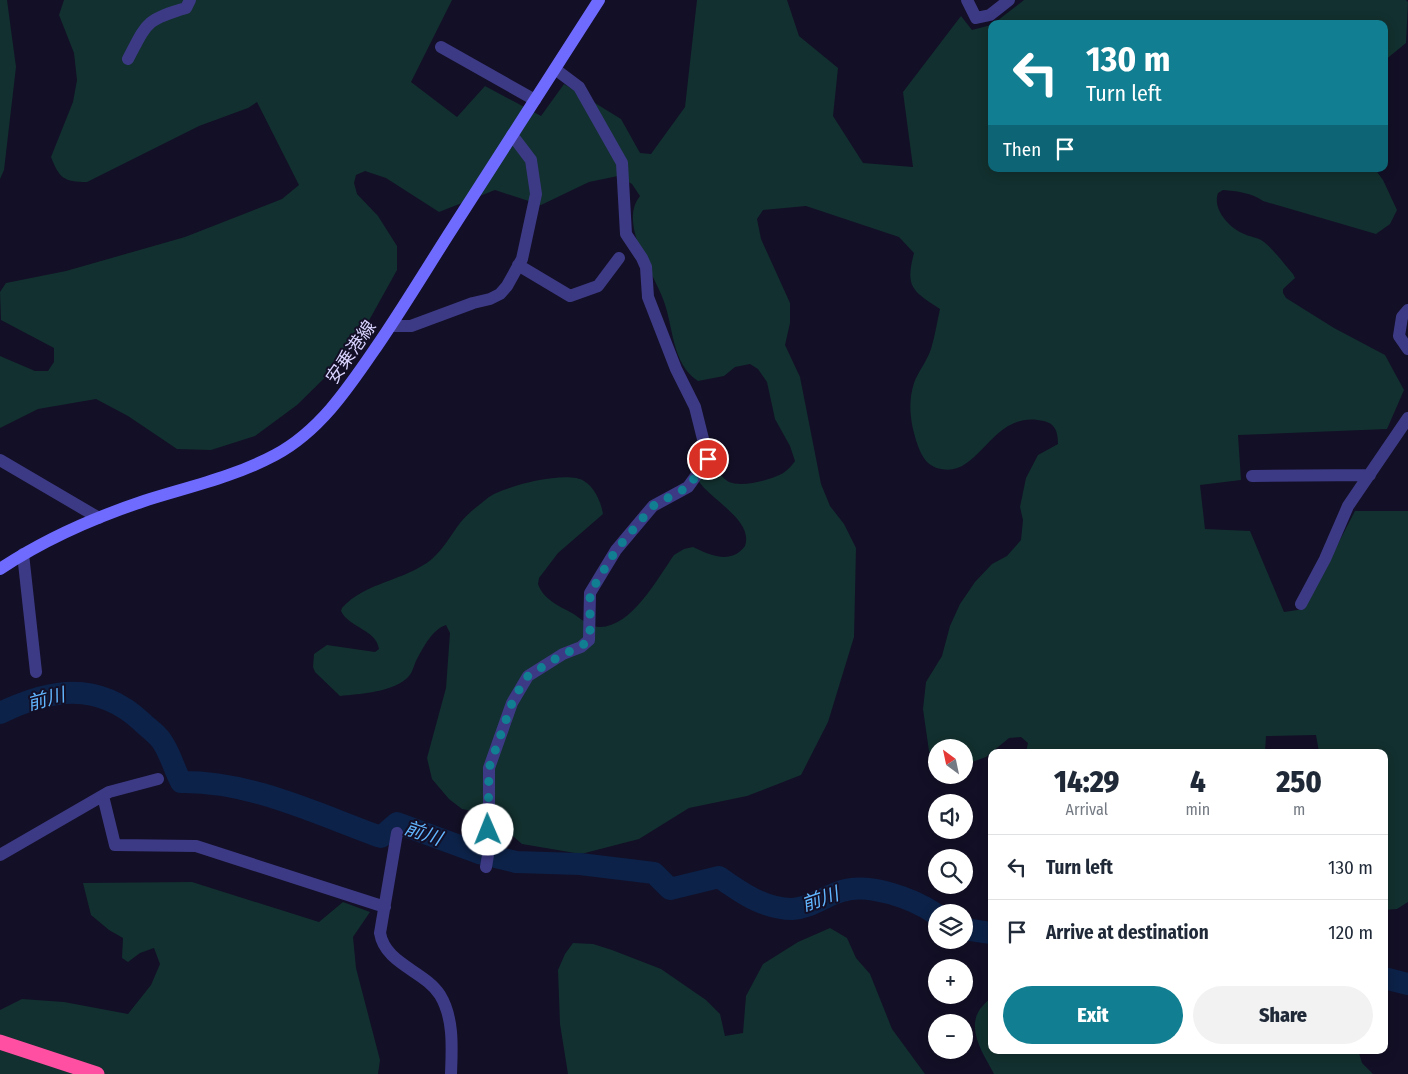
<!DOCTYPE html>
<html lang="en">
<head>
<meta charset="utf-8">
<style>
  :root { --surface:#fff; --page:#f2f2f3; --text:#1f2937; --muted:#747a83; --line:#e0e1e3; --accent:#117e91 }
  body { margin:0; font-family:"Fira Sans Condensed","Noto Sans JP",sans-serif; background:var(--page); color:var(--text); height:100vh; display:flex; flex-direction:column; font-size:19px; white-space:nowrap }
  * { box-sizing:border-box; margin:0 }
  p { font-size:16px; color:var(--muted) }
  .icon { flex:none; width:28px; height:28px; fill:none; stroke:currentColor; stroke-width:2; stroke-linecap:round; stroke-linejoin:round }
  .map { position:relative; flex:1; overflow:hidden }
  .panel { position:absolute; left:988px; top:749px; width:400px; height:305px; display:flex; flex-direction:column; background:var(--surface); border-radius:10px; box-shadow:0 2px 12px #0003 }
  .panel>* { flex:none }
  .hud { position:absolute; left:988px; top:20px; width:400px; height:152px; border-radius:10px; box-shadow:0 2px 12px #0003; background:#117e91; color:#fff; overflow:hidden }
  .needle { width:32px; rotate:327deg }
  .buttons { position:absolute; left:928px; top:739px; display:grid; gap:10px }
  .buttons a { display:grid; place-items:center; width:45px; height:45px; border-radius:50%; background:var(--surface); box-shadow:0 2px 12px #0003; font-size:25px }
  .pin { position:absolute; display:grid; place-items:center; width:42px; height:42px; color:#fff; margin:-21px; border:2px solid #fff; border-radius:50%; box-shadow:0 1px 5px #0007 }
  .me { position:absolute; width:55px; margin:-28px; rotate:359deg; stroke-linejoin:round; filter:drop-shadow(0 0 4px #0008) }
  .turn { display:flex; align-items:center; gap:18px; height:105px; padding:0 15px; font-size:22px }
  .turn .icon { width:65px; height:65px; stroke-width:2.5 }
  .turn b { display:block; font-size:35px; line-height:42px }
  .then { display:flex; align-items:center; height:48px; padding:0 15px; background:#0003; gap:10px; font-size:19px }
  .eta { display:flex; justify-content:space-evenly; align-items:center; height:85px; text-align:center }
  .eta b { font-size:30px; font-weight:800; line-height:35px }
  .cta { display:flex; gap:10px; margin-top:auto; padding:10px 15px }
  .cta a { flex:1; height:58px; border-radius:30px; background:var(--accent); color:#fff; font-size:20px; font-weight:800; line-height:58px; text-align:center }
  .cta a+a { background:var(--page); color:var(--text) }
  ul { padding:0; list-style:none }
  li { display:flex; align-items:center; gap:15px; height:65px; padding:0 15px; border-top:1px solid var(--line) }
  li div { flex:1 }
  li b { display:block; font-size:19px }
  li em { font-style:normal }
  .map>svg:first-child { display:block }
  .green { fill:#12302f }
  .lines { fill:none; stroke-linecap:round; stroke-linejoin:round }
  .river { stroke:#0c2248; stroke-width:22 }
  .street { stroke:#3d3a85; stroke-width:12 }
  .secondary { stroke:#6f6bff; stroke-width:12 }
  .highway { stroke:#ff4fa3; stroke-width:15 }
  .route { stroke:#117e91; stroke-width:9; stroke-dasharray:0 16.2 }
  .labels { text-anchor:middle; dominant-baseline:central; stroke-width:4; stroke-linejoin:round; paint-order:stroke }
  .street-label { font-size:18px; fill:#d9d4ff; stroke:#130f26 }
  .water-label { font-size:19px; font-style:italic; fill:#62b6ff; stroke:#130f26 }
</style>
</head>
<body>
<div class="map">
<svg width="1408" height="1074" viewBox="0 0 1408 1074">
  <rect width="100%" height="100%" fill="#130f26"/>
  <path class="green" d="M0 0H7L16 67 4 170 0 179Z
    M64 0H452L411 82 457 117 485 86 541 116 564 84 621 119 640 153 651 154 685 107 697 0H787L799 36 838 68 833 116 863 163 913 167 903 92 961 16 972 30 991 25V169H1375L1383 180 1397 210 1390 224 1376 234 1263 201C1252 193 1237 191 1223 190L1218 193C1212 209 1229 227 1242 233 1249 237 1258 237 1264 242 1275 251 1284 264 1293 274L1295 278 1283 289V293L1286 298 1334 328 1385 355 1404 390 1387 429 1238 435 1241 480 1200 485 1205 529 1250 531 1284 612 1304 609 1355 511H1408V902L1397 909 1384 910V752H1319L1316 735 1266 736 1265 752H1026L1028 743 1021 737 1009 738 986 757 964 765V748H936V763L929 751 923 709 926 682 942 656 950 626 960 604 975 582 992 564 1007 556 1021 540 1023 520 1020 507 1026 478 1038 455 1058 444C1058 433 1056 424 1044 421 992 408 980 478 941 469 928 467 922 457 918 446 911 426 907 405 914 383 918 372 927 361 931 349 935 336 937 322 940 309 912 291 905 287 914 253L899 237 806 206 763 210 757 219 761 239 790 303V323L785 345 800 377 821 484 830 506 844 524 856 548 854 637 828 722 801 775 747 796 689 808 639 839 581 854 522 844 488 814 462 809 449 799 432 779 427 758 446 688 450 633 446 625C433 629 424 646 417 659 414 664 413 672 409 676 396 692 359 694 340 696L315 672 313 667 314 654 327 645 375 652 379 649C376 629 349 628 341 611L342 608C365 582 405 581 432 559 444 548 451 535 460 523 468 513 479 505 489 497 505 486 567 470 584 481 595 488 601 502 603 514L558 553 539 578 538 584C543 599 559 606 572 613 580 618 590 627 599 627 631 628 658 578 674 555L684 549 693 547C710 555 731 565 745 546 754 520 709 499 698 480L707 468H710C718 470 722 478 729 482 741 487 766 481 777 476 785 473 790 468 795 461L790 446 775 419 767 382 758 369 750 364 735 367 724 376 698 381C671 363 674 327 663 299 653 272 618 223 640 196L632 184 618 176 589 182 541 205 495 190 439 212 386 178 365 171 356 175 354 183 357 194 378 216 397 246V270L352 351 297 405 255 436 211 450 177 449 128 416 96 399 38 409 0 428V356L35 371H48L54 362V348L1 320 0 292 6 283 66 271 185 237 282 199 299 185 257 102 248 108 199 126 87 182C64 182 59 178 51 157L73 102 77 80 74 53 59 15Z
    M1024 0H1406L1408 2 1406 43 1384 61V24H993Z
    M192 882 319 922 343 902 370 912 353 937 356 968 380 1060 378 1074H0V1010L22 999 64 1002 128 1014 151 985 160 964 154 948 140 953 128 962 122 958 123 938 109 930 91 915 83 883Z
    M830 928 847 938 856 958 870 974 892 1029 925 1074H568L560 1024 558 970 565 954 573 943 593 944 612 950 661 969 706 1000 720 1014 725 1036 743 1033 746 996 763 964 798 942Z
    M991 999V1050H1358L1362 1063 1373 1074H994C984 1055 966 1030 980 1009 984 1005 986 1001 991 999Z"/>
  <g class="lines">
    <path class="river" d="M0 713C50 689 97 680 142 722 148 728 156 733 161 740 170 752 174 769 181 782 251 781 317 814 381 837L397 823 479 853 516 862 580 864 654 873 670 889 719 877C740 892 764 909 792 909 811 908 824 896 842 891 869 882 914 899 936 914
      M964 929 991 933
      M1384 978 1408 984"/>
    <path class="street" d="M967 0 976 18 990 15 1009 0
      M441 47 535 100
      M128 59C147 23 145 20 186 8L190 0
      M518 265 570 296 598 286 619 258
      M1408 310 1402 317 1399 336 1408 349
      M391 326H411L473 303 490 299 500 294 507 286 522 259 536 194 531 160 512 135
      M0 460 99 518
      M1252 476 1370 475
      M23 554 36 672
      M1301 604 1325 559 1348 506 1408 418
      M103 796 115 845 196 846 385 907
      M397 833 380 933C385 964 425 971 440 995 454 1018 452 1048 451 1074
      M0 855 109 792 158 779
      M486 867 489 849V768L512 703 528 676 563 654 581 647 589 640 590 593 616 550 653 506 688 487 708 459 695 407 676 369 648 297 646 267 642 258 626 234 622 163 579 87 555 69"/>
    <path class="secondary" d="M0 569C45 539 93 518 144 501 188 487 234 477 275 455 320 431 349 387 377 346 403 308 427 268 452 229 501 153 550 76 599 0"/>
    <path class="highway" d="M0 1042 97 1074"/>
  </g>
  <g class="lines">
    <path class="route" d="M488 830 489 768 512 703 521 686 528 676 563 654 581 647 588 640 590 631V593L616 550 653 506 688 487 708 459"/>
  </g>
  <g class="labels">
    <g class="street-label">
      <text transform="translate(351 352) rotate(-55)">安乗港線</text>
    </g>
    <g class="water-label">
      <text transform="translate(46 699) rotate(-15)">前川</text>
      <text transform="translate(423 833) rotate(19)">前川</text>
      <text transform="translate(820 899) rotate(-19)">前川</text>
    </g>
  </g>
</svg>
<div class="buttons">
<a><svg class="needle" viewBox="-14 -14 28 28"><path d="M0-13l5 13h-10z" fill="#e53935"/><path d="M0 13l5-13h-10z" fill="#747a83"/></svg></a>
<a><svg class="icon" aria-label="sound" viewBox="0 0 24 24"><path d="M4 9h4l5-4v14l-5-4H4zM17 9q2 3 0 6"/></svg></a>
<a><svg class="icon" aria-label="search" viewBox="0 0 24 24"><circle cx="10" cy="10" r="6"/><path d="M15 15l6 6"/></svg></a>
<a><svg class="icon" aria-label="layers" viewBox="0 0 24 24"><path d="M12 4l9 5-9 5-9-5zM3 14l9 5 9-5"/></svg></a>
<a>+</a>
<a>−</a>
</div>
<div class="pin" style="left:708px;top:459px;background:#d93025"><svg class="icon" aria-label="arrive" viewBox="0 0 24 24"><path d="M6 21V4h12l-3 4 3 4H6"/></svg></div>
<svg class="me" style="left:488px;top:830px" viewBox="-20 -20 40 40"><circle r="19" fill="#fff"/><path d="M0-13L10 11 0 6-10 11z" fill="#117e91"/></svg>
<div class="hud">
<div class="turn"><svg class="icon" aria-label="left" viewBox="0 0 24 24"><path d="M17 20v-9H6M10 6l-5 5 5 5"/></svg><div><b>130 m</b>Turn left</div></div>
<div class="then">Then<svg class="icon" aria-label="arrive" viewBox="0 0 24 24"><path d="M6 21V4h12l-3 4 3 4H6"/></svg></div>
</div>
<section class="panel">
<div class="eta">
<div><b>14:29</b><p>Arrival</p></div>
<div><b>4</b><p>min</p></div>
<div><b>250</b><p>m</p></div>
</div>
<ul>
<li><svg class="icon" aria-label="left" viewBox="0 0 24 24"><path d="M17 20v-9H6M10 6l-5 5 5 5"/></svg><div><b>Turn left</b></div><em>130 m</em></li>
<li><svg class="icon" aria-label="arrive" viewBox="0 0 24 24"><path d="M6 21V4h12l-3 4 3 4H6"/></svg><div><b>Arrive at destination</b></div><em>120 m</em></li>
</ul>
<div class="cta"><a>Exit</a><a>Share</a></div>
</section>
</div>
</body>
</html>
